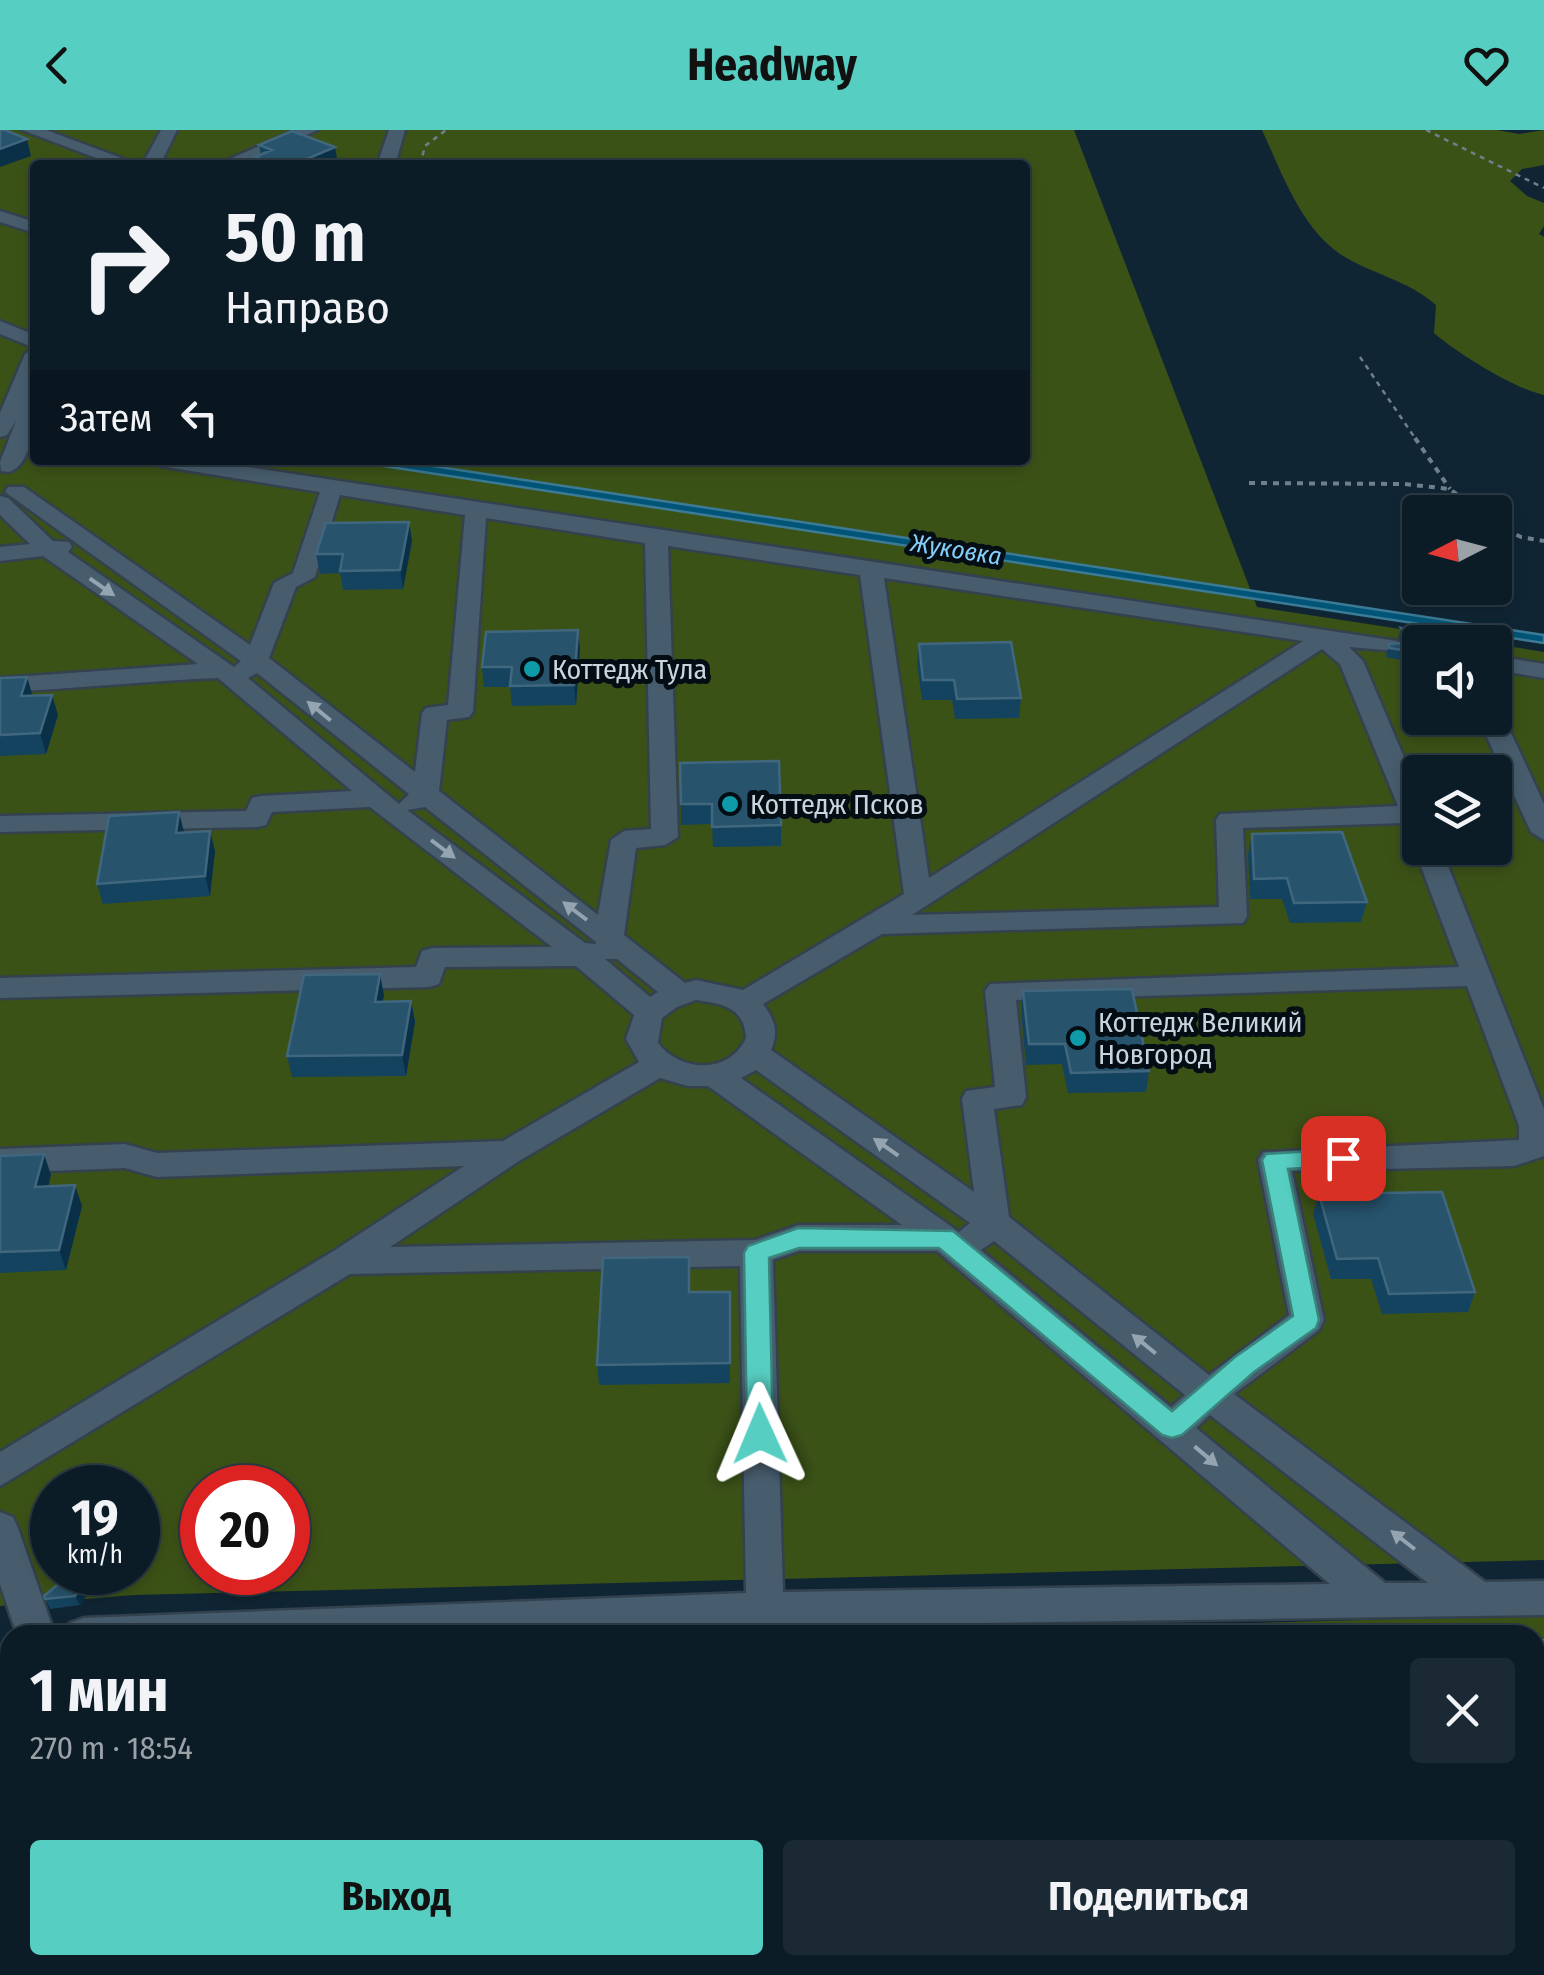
<!DOCTYPE html>
<html lang="ru">
<head>
<meta charset="utf-8">
<style>
  :root { --surface:#0c1c27; --page:#1a2933; --text:#f1f3f6; --muted:#9aa1a7; --line:#2c3a44; --accent:#57cec2 }
  body { margin:0; font-family:"Fira Sans Condensed",sans-serif; background:var(--page); color:var(--text); height:100vh; display:flex; flex-direction:column; font-size:38px; white-space:nowrap }
  * { box-sizing:border-box; margin:0 }
  p { font-size:32px; color:var(--muted) }
  .icon { flex:none; width:55px; height:55px; fill:none; stroke:currentColor; stroke-width:2; stroke-linecap:round; stroke-linejoin:round }
  .map { position:relative; flex:1; overflow:hidden }
  .details { position:absolute; left:0px; top:1495px; width:1545px; height:350px; display:flex; flex-direction:column; background:var(--surface); border-radius:30px 30px 0 0; box-shadow:0 5px 15px #0003,0 0 0 2px var(--line) }
  .details>* { flex:none }
  .hud { position:absolute; left:30px; top:30px; width:1000px; height:305px; border-radius:10px; box-shadow:0 5px 15px #0003,0 0 0 2px var(--line); background:#0c1c27; color:var(--text); overflow:hidden }
  .needle { width:65px; rotate:264deg }
  .controls { position:absolute; left:1402px; top:365px; display:grid; gap:20px }
  .controls a { display:grid; place-items:center; width:110px; height:110px; border-radius:10px; background:var(--surface); box-shadow:0 5px 15px #0003,0 0 0 2px var(--line); font-size:50px }
  .speed { position:absolute; left:30px; top:1335px; display:flex; gap:20px; font-size:50px; font-weight:700; text-align:center }
  .speed>* { display:grid; place-content:center; width:130px; height:130px; border-radius:50%; background:var(--surface); box-shadow:0 5px 15px #0003,0 0 0 2px var(--line); line-height:1 }
  .speed small { font-size:25px; font-weight:400 }
  .speed .limit { border:15px solid #d22; background:#fff; color:#111 }
  .pin { position:absolute; display:grid; place-items:center; width:85px; height:85px; color:#fff; margin:-42px; border-radius:20px; box-shadow:0 5px 15px #0006 }
  .me { position:absolute; width:110px; margin:-55px; rotate:359deg; stroke-linejoin:round; filter:drop-shadow(0 0 8px #0008) }
  .turn { display:flex; align-items:center; gap:35px; height:210px; padding:0 30px; font-size:45px }
  .turn .icon { width:130px; height:130px; stroke-width:2.5 }
  .turn b { display:block; font-size:70px; line-height:85px }
  .then { display:flex; align-items:center; height:95px; padding:0 30px; background:#0003; gap:20px; font-size:38px }
  .round { display:grid; place-items:center; flex:none; width:105px; height:105px; border-radius:10px; background:var(--page) }
  .overview { display:flex; align-items:center; justify-content:space-between; height:170px; padding:0 30px }
  h1 { font-size:60px; font-weight:700; line-height:75px }
  .button { display:flex; gap:20px; margin-top:auto; padding:20px 30px }
  .button a { flex:1; height:115px; border-radius:10px; background:var(--accent); color:#111; font-size:40px; font-weight:700; line-height:115px; text-align:center }
  .button a+a { background:var(--page); color:var(--text) }
  header { display:flex; justify-content:space-between; align-items:center; height:130px; padding:0 30px; background:var(--accent); color:#111; font-size:45px; font-weight:700 }
  .map>svg:first-child { display:block }
  .green { fill:#3b5217; fill-rule:evenodd }
  .water { fill:#005477; stroke:#3c7b96; stroke-width:2.5 }
  .lines { fill:none; stroke-linecap:round; stroke-linejoin:round }
  .minor-casing { stroke:#34414e; stroke-width:5 }
  .path-far2 { stroke:#6f808c; stroke-width:2.5; stroke-dasharray:5 5; stroke-linecap:butt }
  .path-far1 { stroke:#6f808c; stroke-width:4; stroke-dasharray:6 6; stroke-linecap:butt }
  .path { stroke:#6f808c; stroke-width:6; stroke-dasharray:10 10; stroke-linecap:butt }
  .minor { fill:#475d6e; fill-rule:evenodd }
  .wall { fill:#14435f }
  .shaded-wall { fill:#0a3048 }
  .building { fill:#27536c; stroke:#40677e; stroke-width:2.5 }
  .oneway { fill:#94a5b1 }
  .route { fill:#57cec2; stroke:#39867e; stroke-width:2.5 }
  .culture-dot { fill:#0f9aa8; stroke:#050d14; stroke-width:4 }
  .labels { text-anchor:middle; dominant-baseline:central; stroke-width:10; stroke-linejoin:round; paint-order:stroke }
  .far-water-label { font-size:25px; font-style:italic; fill:#84cef9; stroke:#050d14 }
  .poi-label { font-size:28px; fill:#c8d5de; stroke:#050d14; text-anchor:start }
</style>
</head>
<body>
<header><svg class="icon" aria-label="back" viewBox="0 0 24 24"><path d="M15 5l-7 7 7 7"/></svg>Headway<svg class="icon" aria-label="heart" viewBox="0 0 24 24"><path d="M12 20l-8-8c-3-5 5-10 8-4 3-6 11-1 8 4z"/></svg></header>
<div class="map">
<svg width="1544" height="1845" viewBox="0 0 1544 1845">
  <rect width="100%" height="100%" fill="#102534"/>
  <path class="green" d="M0 0H1074L1257 477 1485 512H1420V588H1495V514L1544 522V1430L134 1465 0 1476ZM35 35H1025V330H35ZM1420 642H1495V718H1420ZM52 1358H138V1442H52ZM202 1358H288V1442H202Z
    M1262 0H1497L1519 4 1544 0V35L1522 39 1510 51 1527 66 1544 73V96L1539 104 1544 107V265C1515 259 1457 223 1434 203L1436 175C1408 150 1371 144 1340 124 1300 96 1282 43 1262 0Z
    M1544 1485V1845H0V1528H10V1835H1535V1505H818Z"/>
  <path class="water" d="M344 330H393L1544 505V513Z
    M696 1835H851L852 1845H696Z"/>
  <g class="lines">
    <g class="minor-casing">
      <path id="minor" d="M22 0H46L140 35H115Z
        M161 0H177L160 35H142Z
        M296 0H318L240 35H216Z
        M389 0H405L395 35H377Z
        M0 81 35 92V103L0 92Z
        M0 191 35 205V218L0 204Z
        M35 218V254L30 267 35 266C35 288 33 335 9 342L1 341 0 332 16 291 7 305 0 307V283L25 224Z
        M149 330H201L1397 511 1400 516 1397 521 1349 517 1363 531 1420 665V705L1411 703 1405 693 1243 698 1247 786 1243 793 882 804 763 874C775 890 779 902 771 920L974 1062 962 969 966 961 995 957 985 861 990 854 1459 837 1414 718 1420 712V718H1441L1544 979V1026L1514 1036 1292 1041 1324 1190 1319 1200 1234 1264 1485 1452 1544 1451V1485L765 1496 536 1505H65L70 1493 84 1488 746 1463 740 1136 350 1144 0 1356V1322L332 1122 464 1036 157 1047 125 1038 0 1043V1019L125 1014 157 1023 503 1011 639 932 626 909 634 885 576 836 445 837 439 854 429 857 0 868V848L416 837 422 821 432 818 552 817 370 677 272 682 266 695 257 697 0 702V686L246 681 252 668 261 666 352 661 218 548C145 551 73 559 0 562V548L198 534 43 426 0 431V417L30 414 0 385V366L8 368 53 411 69 412 72 417 68 422 234 537 241 531 5 362 8 357H24L250 515 274 453 293 443 320 362 160 336ZM340 365 465 385 448 575 426 578 422 583 415 642 269 528 296 457 315 447ZM486 388 645 413 651 699 624 701 611 710 598 785 439 661 447 590 469 587 473 582ZM668 416 860 445 904 764 743 860 696 850 685 853 624 805 636 718 665 715 678 707ZM884 448 1303 511 929 748ZM1322 519 1340 534 1398 676 1220 684 1216 690 1219 777 912 785ZM257 543 409 664 399 674 248 548ZM425 677 596 812V814L585 813 407 680ZM605 829H617L658 862 650 867ZM1467 856 1519 996V1010L1263 1022 1258 1030 1289 1185 1209 1245 1009 1087 994 979 1022 975 1026 967 1016 870ZM696 870C723 874 744 877 746 908 729 945 680 942 658 913L662 888 677 877ZM756 940 970 1093 959 1102 741 948ZM660 948 688 956H708L902 1095H798L755 1110 390 1117 519 1031ZM994 1111 1185 1265 1171 1277 981 1120ZM799 1121H937L1330 1454 783 1462 773 1130ZM1210 1285 1428 1453H1385L1196 1298Z
        M1495 526 1544 534V548L1495 540Z
        M1495 581 1504 588 1544 674V710L1531 702 1478 588H1495Z
        M0 1382 13 1387 18 1398 55 1505H17L0 1454Z
        M10 1818V1835H44L41 1845H0V1835Z"/>
    </g>
    <path class="path-far2" d="M1426 0 1544 58
      M420 35 425 16 446 0
      M1360 227 1417 311"/>
    <path class="path-far1" d="M1415 308 1450 359
      M1249 353 1404 354 1450 359 1479 382
      M1495 394 1521 407 1544 411"/>
    <path class="path" d="M1535 1512H1544
      M1535 1725H1544
      M926 1835 928 1845
      M1207 1835 1208 1845
      M1525 1835 1528 1845"/>
    <use href="#minor" class="minor"/>
  </g>
  <path class="wall" d="M259 15 338 34 257 35 255 27 261 25Z
    M409 392 412 411 403 459 343 460 340 443 320 444 316 424Z
    M1401 498 1420 512 1421 588 1419 594 1406 531 1386 527 1389 514 1402 513 1398 508Z
    M919 514 1021 568 1019 588 955 589 952 570H922L917 534Z
    M580 520 576 575 512 576 510 557H484L482 537Z
    M0 548 33 566 58 585 46 624 0 626Z
    M680 633 781 695V716L713 717 712 694 681 695Z
    M184 703 215 721 210 766 103 774 97 754Z
    M1252 704 1367 772 1361 792 1290 793 1282 769H1250L1248 724Z
    M1023 861 1149 941 1146 962 1068 963 1062 934 1026 935 1021 881Z
    M384 865 382 871H411L415 892 406 946 292 947 287 926Z
    M0 1026 51 1045 48 1056 82 1076 66 1140 0 1143Z
    M1319 1064 1475 1162 1468 1182 1382 1184 1371 1149H1331L1313 1084Z
    M690 1147V1162H730V1253L599 1255 597 1235Z
    M85 1442H93L97 1450 80 1475 50 1479 44 1466Z"/>
  <path class="shaded-wall" d="M27 9 31 26 0 37V19Z
    M335 17 338 34 335 35H293Z
    M409 392 412 411 403 459 400 440Z
    M578 500 580 520 576 575 574 555Z
    M27 547 33 567 21 566Z
    M52 565 58 585 46 624 40 603Z
    M179 682 184 702 176 703Z
    M210 701 215 721 210 766 205 746Z
    M380 844 384 865 379 892 375 872Z
    M411 871 415 892 406 946 402 925Z
    M44 1024 51 1045 43 1077 35 1057Z
    M75 1055 82 1076 66 1140 59 1120Z
    M91 1442H93L97 1450 80 1475 75 1466Z"/>
  <path class="building" d="M0 0H5L27 9 0 19Z
    M292 1 335 17 293 35H277L255 27 272 20 259 15Z
    M409 392 400 440 340 441 343 424H316L326 393Z
    M1401 498 1437 504 1436 512H1420V575L1409 521 1389 518V514L1403 513 1406 504Z
    M578 500 574 555 510 556 512 537H482L486 502Z
    M1011 512 1021 568 957 569 954 550H923L919 514Z
    M27 547 21 566 52 565 40 603 0 605V548Z
    M779 631 781 695 712 697V674H681L680 633Z
    M179 682 176 703 210 701 205 746 97 754 109 686Z
    M1342 702 1367 772 1294 773 1287 748 1254 749 1252 704Z
    M380 844 375 872 411 871 402 925 287 926 304 845Z
    M1132 859 1149 941 1071 943 1065 914H1029L1023 861Z
    M44 1024 35 1057 75 1055 59 1120 0 1122V1026Z
    M1442 1062 1475 1162 1389 1164 1378 1128 1337 1129 1319 1064Z
    M689 1127V1162H730V1233L597 1235 603 1128Z
    M85 1442H91L75 1466 45 1469 44 1466 67 1447Z"/>
  <defs><path id="oneway-solid" d="M-6-.8H1V-3.2L6.5 0L1 3.2V.8H-6Z" transform="scale(2.5)"/></defs>
  <g class="oneway">
    <use href="#oneway-solid" transform="translate(102 457) rotate(35)"/>
    <use href="#oneway-solid" transform="translate(319 581) rotate(-141)"/>
    <use href="#oneway-solid" transform="translate(443 719) rotate(37)"/>
    <use href="#oneway-solid" transform="translate(575 781) rotate(-143)"/>
    <use href="#oneway-solid" transform="translate(886 1017) rotate(-145)"/>
    <use href="#oneway-solid" transform="translate(1144 1214) rotate(-141)"/>
    <use href="#oneway-solid" transform="translate(1206 1326) rotate(40)"/>
    <use href="#oneway-solid" transform="translate(1403 1410) rotate(-142)"/>
  </g>
  <path class="route" d="M1343 1019 1355 1028 1351 1035 1288 1039 1319 1190 1316 1198 1254 1242 1182 1305 1172 1308 1162 1305 939 1118H799L769 1128 773 1304 770 1312 760 1316 750 1312 747 1304 744 1123 748 1116 798 1098 953 1101 1172 1281 1235 1227 1293 1186 1262 1030 1266 1024Z"/>
  <g class="culture-dot">
    <circle cx="532" cy="539" r="10"/>
    <circle cx="730" cy="674" r="10"/>
    <circle cx="1078" cy="908" r="10"/>
  </g>
  <g class="labels">
    <g class="far-water-label">
      <text transform="translate(956 420) rotate(9)">Жуковка</text>
    </g>
    <g class="poi-label">
      <text x="552" y="539">Коттедж Тула</text>
      <text x="750" y="674">Коттедж Псков</text>
      <text x="1098" y="892">Коттедж Великий<tspan x="1098" dy="32">Новгород</tspan></text>
    </g>
  </g>
</svg>
<div class="controls">
<a><svg class="needle" viewBox="-14 -14 28 28"><path d="M0-13l5 13h-10z" fill="#e53935"/><path d="M0 13l5-13h-10z" fill="#9aa1a7"/></svg></a>
<a><svg class="icon" aria-label="sound" viewBox="0 0 24 24"><path d="M4 9h4l5-4v14l-5-4H4zM17 9q2 3 0 6"/></svg></a>
<a><svg class="icon" aria-label="layers" viewBox="0 0 24 24"><path d="M12 4l9 5-9 5-9-5zM3 14l9 5 9-5"/></svg></a>
</div>
<div class="speed"><div>19<small>km/h</small></div><div class="limit">20</div></div>
<div class="pin" style="left:1343px;top:1028px;background:#d93025"><svg class="icon" aria-label="arrive" viewBox="0 0 24 24"><path d="M6 21V4h12l-3 4 3 4H6"/></svg></div>
<svg class="me" style="left:760px;top:1304px" viewBox="-20 -20 40 40"><path d="M0-17L14 15 0 8-14 15z" fill="#57cec2" stroke="#fff" stroke-width="4"/></svg>
<div class="hud">
<div class="turn"><svg class="icon" aria-label="right" viewBox="0 0 24 24"><path d="M7 20v-9h11M14 6l5 5-5 5"/></svg><div><b>50 m</b>Направо</div></div>
<div class="then">Затем<svg class="icon" aria-label="left" viewBox="0 0 24 24"><path d="M17 20v-9H6M10 6l-5 5 5 5"/></svg></div>
</div>
<section class="details">
<div class="overview"><div><h1>1 мин</h1><p>270 m · 18:54</p></div><a class="round"><svg class="icon" aria-label="close" viewBox="0 0 24 24"><path d="M6 6l12 12M18 6L6 18"/></svg></a></div>
<div class="button"><a>Выход</a><a>Поделиться</a></div>
</section>
</div>
</body>
</html>
